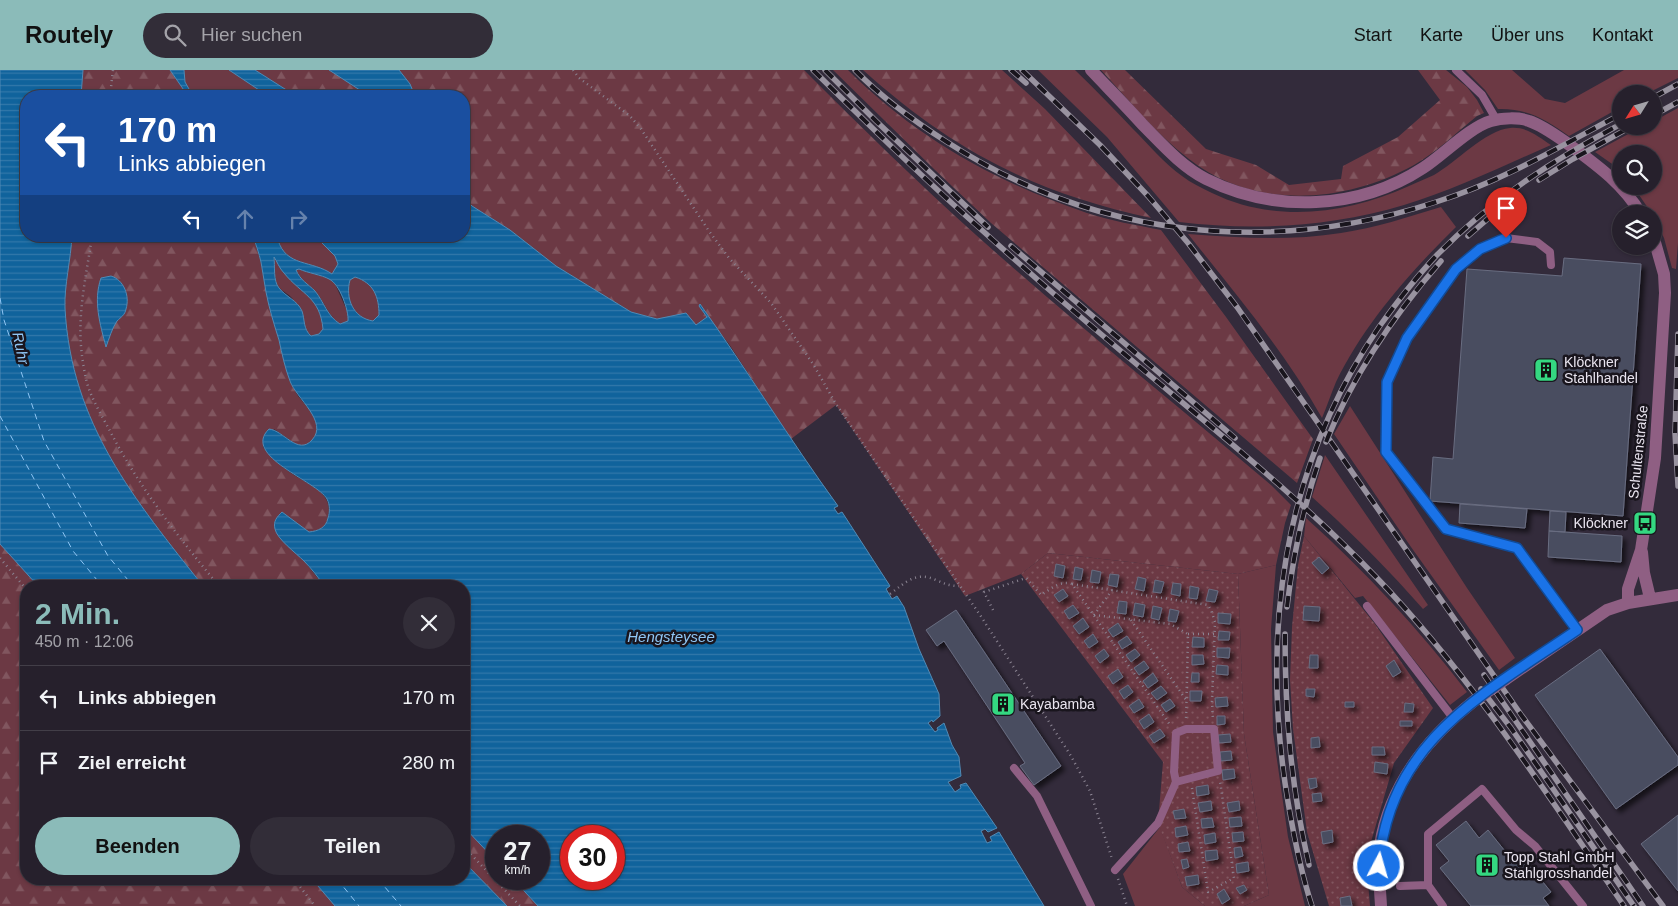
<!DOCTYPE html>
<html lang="de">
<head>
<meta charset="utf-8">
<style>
  :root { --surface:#26202c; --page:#322d38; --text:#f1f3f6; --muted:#a4a3a9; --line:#423e48; --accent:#8bbbb9 }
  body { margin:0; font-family:Helvetica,sans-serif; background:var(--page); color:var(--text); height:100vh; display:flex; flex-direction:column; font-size:19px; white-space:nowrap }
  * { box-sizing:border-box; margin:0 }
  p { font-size:16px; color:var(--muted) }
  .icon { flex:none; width:28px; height:28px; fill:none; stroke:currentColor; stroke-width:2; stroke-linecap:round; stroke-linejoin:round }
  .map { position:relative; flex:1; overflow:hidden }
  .panel { position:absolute; left:20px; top:510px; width:450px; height:305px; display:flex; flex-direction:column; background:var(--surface); border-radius:20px; box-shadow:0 1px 4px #0004,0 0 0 1px var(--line) }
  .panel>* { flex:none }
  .banner { position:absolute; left:20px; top:20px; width:450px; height:152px; border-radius:20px; box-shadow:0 1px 4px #0004,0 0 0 1px var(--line); background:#1a4fa0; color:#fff; overflow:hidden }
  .needle { width:32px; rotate:233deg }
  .buttons { position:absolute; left:1612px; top:15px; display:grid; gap:10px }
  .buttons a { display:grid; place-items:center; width:50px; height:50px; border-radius:50%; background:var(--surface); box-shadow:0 1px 4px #0004,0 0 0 1px var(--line); font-size:25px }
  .speed { position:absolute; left:485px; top:755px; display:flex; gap:10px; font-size:25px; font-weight:700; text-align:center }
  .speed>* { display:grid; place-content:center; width:65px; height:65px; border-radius:50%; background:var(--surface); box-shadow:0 1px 4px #0004,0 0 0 1px var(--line); line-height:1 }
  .speed small { font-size:12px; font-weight:400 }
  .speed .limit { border:8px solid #d22; background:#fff; color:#111 }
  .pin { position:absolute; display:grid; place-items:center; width:42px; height:42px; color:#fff; margin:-51px -21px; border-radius:50% 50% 50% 0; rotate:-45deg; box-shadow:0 0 5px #0007 }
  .pin .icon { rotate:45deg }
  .me { position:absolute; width:55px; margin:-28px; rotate:6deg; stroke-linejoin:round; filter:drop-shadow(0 0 4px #0008) }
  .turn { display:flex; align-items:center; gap:18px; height:105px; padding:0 15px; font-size:22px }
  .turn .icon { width:65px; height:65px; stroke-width:2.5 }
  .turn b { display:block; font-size:35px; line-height:42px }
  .lanes { display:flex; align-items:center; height:48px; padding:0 15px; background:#0003; justify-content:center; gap:25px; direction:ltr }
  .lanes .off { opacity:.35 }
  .round { display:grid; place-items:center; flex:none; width:52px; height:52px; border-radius:26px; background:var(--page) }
  .overview { display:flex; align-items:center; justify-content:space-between; height:85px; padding:0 15px }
  h1 { font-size:30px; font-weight:800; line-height:38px; color:var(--accent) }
  .button { display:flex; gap:10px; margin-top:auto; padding:10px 15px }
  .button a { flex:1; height:58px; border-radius:30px; background:var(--accent); color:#111; font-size:20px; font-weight:800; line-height:58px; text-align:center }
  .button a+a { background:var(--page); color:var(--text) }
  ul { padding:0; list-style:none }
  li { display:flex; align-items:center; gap:15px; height:65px; padding:0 15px; border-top:1px solid var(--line) }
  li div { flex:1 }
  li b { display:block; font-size:19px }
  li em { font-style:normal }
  header { display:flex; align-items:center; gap:30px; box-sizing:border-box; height:70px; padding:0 25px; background:var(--accent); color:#111 }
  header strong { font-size:24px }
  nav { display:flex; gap:28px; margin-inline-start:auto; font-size:18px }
  .search { width:350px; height:45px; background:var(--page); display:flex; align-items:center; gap:12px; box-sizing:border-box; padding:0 18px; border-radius:28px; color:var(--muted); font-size:19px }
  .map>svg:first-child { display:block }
  .grass { fill:#6c3944 }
  .forest { fill:url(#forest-firs) }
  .park { fill:url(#park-dots) }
  .water { fill:url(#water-rules); stroke:#518ab5; fill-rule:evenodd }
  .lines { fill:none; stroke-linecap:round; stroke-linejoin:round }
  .ferry { stroke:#8fc6f5; stroke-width:1; stroke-dasharray:6 5; stroke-linecap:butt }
  .building { fill:#494d60; stroke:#696d81; filter:url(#shadow) }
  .path { stroke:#8b8492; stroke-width:2.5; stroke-dasharray:1 4; stroke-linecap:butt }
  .lane { stroke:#8f5f83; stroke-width:8 }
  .street { stroke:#8f5f83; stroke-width:12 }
  .rail-casing { stroke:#9993a0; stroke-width:5.5 }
  .rail { stroke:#19151d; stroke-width:4; stroke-dasharray:11; stroke-linecap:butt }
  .street-bridge { stroke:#8f5f83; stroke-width:12 }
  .route-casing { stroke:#114b97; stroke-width:12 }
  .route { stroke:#1a73e8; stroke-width:9 }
  .labels { text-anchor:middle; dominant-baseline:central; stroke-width:5; stroke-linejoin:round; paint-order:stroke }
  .poi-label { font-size:14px; fill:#eae5f0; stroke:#19151d; text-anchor:start }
  .street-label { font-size:14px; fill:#eae5f0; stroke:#19151d }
  .water-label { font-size:15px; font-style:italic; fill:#8fc6f5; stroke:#19151d }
</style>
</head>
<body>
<header>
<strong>Routely</strong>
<div class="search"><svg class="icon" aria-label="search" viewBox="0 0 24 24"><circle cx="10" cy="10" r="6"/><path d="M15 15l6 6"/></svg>Hier suchen</div>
<nav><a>Start</a><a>Karte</a><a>Über uns</a><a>Kontakt</a></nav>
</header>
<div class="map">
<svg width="1678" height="836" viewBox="0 0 1678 836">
  <defs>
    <pattern id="forest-firs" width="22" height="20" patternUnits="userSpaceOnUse" patternTransform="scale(1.25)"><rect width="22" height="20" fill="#6c3944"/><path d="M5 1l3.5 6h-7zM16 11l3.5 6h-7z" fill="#81565f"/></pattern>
    <pattern id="park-dots" width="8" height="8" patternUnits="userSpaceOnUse" patternTransform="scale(1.25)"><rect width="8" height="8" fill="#6c3944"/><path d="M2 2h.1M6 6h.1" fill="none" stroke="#81565f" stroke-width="1.8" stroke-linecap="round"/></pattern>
    <pattern id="water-rules" width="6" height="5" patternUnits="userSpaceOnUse" patternTransform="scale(1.25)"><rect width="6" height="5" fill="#10639c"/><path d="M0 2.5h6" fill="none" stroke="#3379aa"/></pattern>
    <filter id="shadow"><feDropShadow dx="4" dy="4" stdDeviation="2.5" flood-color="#0009"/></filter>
  </defs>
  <rect width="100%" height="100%" fill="#332b3b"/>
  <path class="grass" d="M184 0H229L268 26H193L185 12Z
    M1038 0H1075C1095 19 1114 39 1133 59 1149 75 1164 93 1182 106 1191 113 1202 118 1212 123 1276 154 1347 144 1409 116 1417 112 1426 109 1434 105 1455 93 1486 60 1510 58 1526 56 1539 67 1551 75 1503 96 1454 120 1404 135 1330 157 1255 161 1179 152L1107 67Z
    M1465 0H1512L1545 29 1565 33 1624 0H1678V8L1646 24H1621V37L1569 66C1547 50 1527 38 1498 39L1485 20Z
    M1678 38V173L1676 199 1672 198 1664 168 1654 148V144H1652L1633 116H1654V84H1621V103L1615 96 1595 82 1643 56H1654V51Z
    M1441 137 1456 157C1411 201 1364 254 1336 312 1331 324 1327 336 1322 348 1285 282 1235 223 1188 164 1239 168 1291 171 1341 163 1375 158 1408 147 1441 137Z
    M279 166H315L335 186 338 194 332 204C312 190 286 198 278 169Z
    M274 184C284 212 311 219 321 243 323 248 323 254 323 259L319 264 311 266C302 258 301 239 292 228 287 222 279 221 276 212 274 203 275 193 274 184Z
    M299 199 330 209 335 214 348 243V251L340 254C328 246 325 232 315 221 308 214 300 210 296 200Z
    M355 207C375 213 379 227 379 245L373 251C353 248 345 228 350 209Z
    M1350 336 1467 518 1515 588 1499 600 1411 477 1334 364Z
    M1325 385 1428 535 1423 539C1388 499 1351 462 1312 427Z
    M1306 448C1365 501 1419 559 1467 622L1450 635 1363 526 1355 528 1304 466Z
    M1276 495 1271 559 1273 662 1288 767 1305 836H1244L1269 825 1244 664 1238 504Z
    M1160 757 1182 817 1205 836H1135L1123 804Z"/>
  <path class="forest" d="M83 0H170L188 26H81Z
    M255 0H329L369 26H296Z
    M399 0H804C860 56 917 112 976 165 1072 251 1173 332 1271 415L1291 435 1285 453 1276 495 1238 504 1048 483 1021 504 965 526 836 335 791 369 729 274 699 236 707 247 696 255 668 248 657 249 631 242 556 196 510 160 472 136 464 128V26H415L410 14Z
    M833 0H848C915 67 997 113 1087 143 1111 151 1136 155 1161 160L1226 247 1313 369 1297 413 991 153 935 100Z
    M863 0H1002L1045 39 1151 148C1035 123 952 80 863 0Z
    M1101 0H1125L1206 79 1256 95 1289 115 1341 109 1343 96 1398 67 1440 30 1418 0H1446L1467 17 1477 30 1484 43 1477 46C1457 62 1437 82 1414 95 1345 133 1255 141 1189 89 1156 64 1129 30 1101 0Z
    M72 166H253L261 192 266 222 290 312 298 326 313 344 316 353 317 363 312 371 305 375H297L274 359 263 377C270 387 281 396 291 403 308 415 334 422 328 447 326 458 319 461 308 462L282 442 278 466 305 492 324 516H203C135 430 71 354 65 238 64 217 71 188 72 166Z
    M0 474 38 516H26V809H312L335 836H0Z
    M464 757 496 791V809H513L538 836H507L464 792Z"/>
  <path class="park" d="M1304 466 1375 554 1433 638 1394 693 1366 789 1370 836H1329L1307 762 1293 659 1290 610 1292 557 1298 495Z
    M1048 483 1238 504 1244 664 1269 825 1244 836H1205L1182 817 1158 753 1163 692 1021 504Z"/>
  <path class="water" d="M0 0H83L81 26H26V166H72C71 188 64 217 65 238 71 354 135 430 203 516H38L0 474Z
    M170 0H184L185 12 193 26H188Z
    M229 0H255L296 26H268Z
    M329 0H399L410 14 415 26H369Z
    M464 128 472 136 510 160 556 196 631 242 657 249 686 243 696 255 707 247 699 236 700 234C747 300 790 370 838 436L834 438 838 444 842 442 890 516 886 519 892 529 897 526 904 537 919 579 939 624 940 646 933 652 932 650 928 653 935 662 938 660 937 658 944 653 952 675 959 687 961 706 948 712 955 722 961 718 960 715 966 713 997 758 988 762 985 759 981 761 987 773 992 771 990 767 999 762 1044 836H538L513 809H539V766H496V791L464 757V516H324C319 508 311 498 304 491 296 483 277 469 275 459 273 451 277 447 282 442L309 462C318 461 326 458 328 448 330 442 330 435 327 429 317 411 241 386 269 359 283 360 298 386 312 370 329 352 296 328 290 311 285 298 282 284 279 270 274 254 269 238 266 222 264 212 263 202 261 192 259 183 256 175 253 166H279L278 170C286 197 312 190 332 204L338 194 335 186 315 166H464ZM274 187C277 191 279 198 284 203 302 225 320 227 323 259L319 264 311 266C303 259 305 250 302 241 297 230 286 227 279 218 273 211 275 196 274 187ZM299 199C308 203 322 205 329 209 340 214 349 241 348 251L340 254C327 246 324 232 315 221 308 214 300 210 296 200ZM355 207C374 213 379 227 379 245L373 251C353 248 345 228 350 210ZM614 766V809H571V766Z
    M111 206C124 210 130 226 126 239 125 245 121 247 117 251 112 258 109 269 106 277 100 254 93 231 101 208Z
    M464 792 507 836H335L312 809H464Z"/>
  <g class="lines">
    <path class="ferry" d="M0 228 4 250 44 371 108 486 133 516
      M0 346 73 481 102 516
      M337 809 359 836
      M378 809 401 836"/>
  </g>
  <path class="building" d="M1564 188 1641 194 1623 446 1430 431 1433 387 1453 389 1467 199 1562 206Z
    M1460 434 1527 439 1525 458 1459 453Z
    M1550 441 1566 442 1565 462 1549 461Z
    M1549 461 1622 466 1621 492 1548 487Z
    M1319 487 1329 498 1322 504 1312 493Z
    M1056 494 1065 496 1063 508 1054 506Z
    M1075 497 1083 499 1081 510 1073 509Z
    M1092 500 1101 502 1099 513 1090 512Z
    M1110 504 1119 505 1117 517 1108 515Z
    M1138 507 1146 509 1144 521 1135 519Z
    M1155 510 1164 512 1161 523 1153 522Z
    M1173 513 1181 514 1180 526 1171 524Z
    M1190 516 1199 518 1197 529 1189 528Z
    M1063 519 1068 526 1059 532 1054 525Z
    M1209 519 1218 521 1215 532 1206 531Z
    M1119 531 1127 532 1126 544 1117 543Z
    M1135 533 1145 535 1143 547 1133 545Z
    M1073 535 1079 543 1069 549 1064 541Z
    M1153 536 1162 538 1159 550 1151 548Z
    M1304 536 1320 537 1319 551 1303 550Z
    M1170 539 1179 541 1176 552 1168 551Z
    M956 540 1061 696 1034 715 1020 696 1025 693 944 571 937 576 926 560Z
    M1218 543 1231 544 1230 554 1218 553Z
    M1083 548 1089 557 1079 564 1073 556Z
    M1118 553 1123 561 1113 567 1108 560Z
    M1219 561 1230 562 1229 570H1218Z
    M1093 564 1098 572 1089 578 1084 571Z
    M1127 566 1132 573 1122 579 1118 572Z
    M1193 567 1204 568V577H1192Z
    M1217 578H1230L1229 588 1217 587Z
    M1104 579 1109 586 1100 593 1095 586Z
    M1135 579 1140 585 1131 592 1126 585Z
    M1600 579 1678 687V695L1616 739 1535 625Z
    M1192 585H1203L1204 594 1192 595Z
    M1310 585H1318V598H1309Z
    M1394 590 1401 602 1393 607 1386 596Z
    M1144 591 1149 598 1139 605 1134 598Z
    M1217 595 1228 596V605L1216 604Z
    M1118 599 1123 607 1113 614 1108 606Z
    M1153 603 1158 611 1148 618 1143 611Z
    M1192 603H1199V612H1191Z
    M1128 615 1133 622 1124 629 1119 621Z
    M1161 616 1167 623 1157 630 1151 623Z
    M1306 619H1315L1314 627 1306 626Z
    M1190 621H1202L1201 631H1190Z
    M1227 627 1228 636 1216 637 1215 628Z
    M1139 629 1144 637 1134 643 1129 636Z
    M1170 629 1175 636 1166 642 1161 635Z
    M1345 632H1354V637H1345Z
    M1405 633 1414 634 1413 642H1404Z
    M1149 644 1154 652 1144 659 1139 651Z
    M1217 646H1225V654L1217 655Z
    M1400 651H1412V656H1400Z
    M1160 659 1165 666 1154 673 1149 666Z
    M1230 664 1231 672 1219 673 1218 665Z
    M1319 667 1320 677 1311 678V668Z
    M1372 677H1384L1385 685H1372Z
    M1231 681 1232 690 1221 691 1220 682Z
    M1375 692 1388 694 1387 704 1374 702Z
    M1234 699 1235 708 1223 710 1222 700Z
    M1316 708 1317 717 1310 719 1308 709Z
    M1208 715 1209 724 1197 726 1196 717Z
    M1321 723 1322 731 1313 732 1312 724Z
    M1211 731 1212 740 1200 742 1198 733Z
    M1239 731 1240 740 1229 742 1227 733Z
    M1184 739 1186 748 1175 749 1173 741Z
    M1678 745V821L1641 774Z
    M1241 747 1242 756 1230 757 1229 748Z
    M1212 748 1214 757 1202 758 1201 749Z
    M1466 751 1479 768 1488 760 1513 791 1521 785 1551 822 1543 828 1549 836H1471L1440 798 1449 791 1436 775Z
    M1186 756 1188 765 1176 767 1175 758Z
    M1332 760 1333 772 1323 774 1321 762Z
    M1243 762 1244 771 1233 772 1232 763Z
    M1215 763 1216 772 1205 774 1204 765Z
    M1188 772 1190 781 1179 782 1178 774Z
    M1241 777 1243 786 1235 788 1234 778Z
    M1217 780 1218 789 1206 791 1205 781Z
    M1187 789 1189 797 1183 799 1181 790Z
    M1248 792 1249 801 1237 803 1236 794Z
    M1198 805 1199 814 1187 816 1185 807Z
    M1244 815 1247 820 1240 824 1236 818Z
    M1224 819 1230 829 1222 834 1217 824Z
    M1350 826 1352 836H1341L1340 828Z"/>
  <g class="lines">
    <path class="path" d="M573 0 579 8 630 46 641 59 709 161 729 188 771 233 813 294 836 334 982 548 1071 686 1090 721 1112 789
      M110 26 113 0
      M92 166C87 202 78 239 81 276 82 288 84 301 87 313 92 330 102 346 110 361 139 417 179 468 219 516
      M0 488 26 519
      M1072 514 1208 535 1211 540 1215 552 1212 631 1213 650
      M890 524C906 512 916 501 936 510 945 514 950 516 959 516
      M993 540 984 522 1026 508 1041 525C1051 519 1060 510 1072 514L1170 655
      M1094 545 1170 554 1188 564 1186 650
      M1094 545 1112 520
      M1131 550 1186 630
      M1188 564H1214
      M1192 718 1208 822 1234 808 1220 711
      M464 777 520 836
      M294 809 315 836
      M1118 809 1127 836"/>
    <path class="lane" d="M1456 0 1482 25 1496 49
      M1551 195 1550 182 1537 172 1506 168 1480 179 1456 199 1407 268 1387 312 1386 382 1447 459 1517 478 1577 561
      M1367 536 1453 648
      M1014 698 1037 726 1091 836
      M1115 800 1158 753 1176 712 1218 701 1214 659H1186L1176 663 1174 702 1176 712
      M1400 816 1428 815
      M1443 836 1428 815V764L1482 719 1516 760 1535 776 1583 836"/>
    <path class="street" d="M1091 0C1108 18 1126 36 1143 55 1162 74 1181 96 1206 109 1274 143 1359 140 1423 98 1443 85 1470 57 1491 51 1501 48 1519 47 1529 51 1544 56 1558 67 1571 76 1598 96 1623 114 1641 144
      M1642 482 1644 503 1650 528
      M1628 533V519L1641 480 1655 388 1665 223 1664 204 1654 169
      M1506 609 1607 540 1628 533 1678 525
      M1381 836C1380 816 1377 795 1380 775 1390 715 1427 668 1474 631"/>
    <g class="rail-casing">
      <path id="rail" d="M813 0C869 55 925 110 984 162 1025 199 1066 235 1108 270 1199 348 1294 421 1377 508 1472 607 1546 723 1624 836
        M825 0 876 51 988 157
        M855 0C882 28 914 51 947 72 1095 168 1270 186 1436 132 1501 112 1561 76 1621 44
        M1011 0 1026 13
        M1022 0 1100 75 1148 126 1188 173 1237 237 1295 320 1522 646 1663 836
        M1654 27 1678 14
        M1654 45 1678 32
        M1539 110 1573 89 1632 56
        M1468 166 1498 140
        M1011 176 1235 368
        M1678 264 1675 363 1678 416
        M1326 372C1353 305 1393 246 1441 191
        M1287 537C1293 486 1303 437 1320 388
        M1285 564C1285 644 1291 717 1309 795
        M1484 605 1643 836
        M1481 619 1511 658 1634 836
        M1312 836C1301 803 1294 767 1288 732 1260 565 1282 399 1379 257 1397 232 1416 207 1437 185 1492 129 1553 90 1621 54"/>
    </g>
    <use href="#rail" class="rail"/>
    <path class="street-bridge" d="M1474 631 1506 609"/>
  </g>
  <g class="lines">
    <g class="route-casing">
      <path id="route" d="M1379 796C1388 671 1485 623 1577 560L1517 478 1446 459 1386 382 1387 312 1407 268 1456 199 1480 179 1506 168"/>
    </g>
    <use href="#route" class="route"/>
  </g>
  <defs>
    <g id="building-square" transform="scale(1.25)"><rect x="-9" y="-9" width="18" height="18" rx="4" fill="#34d881" stroke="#19151d"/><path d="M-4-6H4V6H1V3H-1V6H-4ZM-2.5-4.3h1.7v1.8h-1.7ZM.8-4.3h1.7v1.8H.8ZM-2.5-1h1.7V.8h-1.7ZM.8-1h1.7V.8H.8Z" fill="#111"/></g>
    <g id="bus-square" transform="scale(1.25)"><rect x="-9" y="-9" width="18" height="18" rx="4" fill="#34d881" stroke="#19151d"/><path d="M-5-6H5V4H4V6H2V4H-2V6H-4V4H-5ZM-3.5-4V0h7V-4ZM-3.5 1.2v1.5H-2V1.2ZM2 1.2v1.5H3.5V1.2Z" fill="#111"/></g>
  </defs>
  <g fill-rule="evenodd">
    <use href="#building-square" x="1546" y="300"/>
    <use href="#bus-square" x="1645" y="453"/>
    <use href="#building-square" x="1003" y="634"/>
    <use href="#building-square" x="1487" y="795"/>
  </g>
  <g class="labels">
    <g class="poi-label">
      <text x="1564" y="292">Klöckner<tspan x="1564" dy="16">Stahlhandel</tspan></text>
      <text x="1628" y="453" text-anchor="end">Klöckner</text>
      <text x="1020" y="634">Kayabamba</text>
      <text x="1504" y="787">Topp Stahl GmbH<tspan x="1504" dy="16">Stahlgrosshandel</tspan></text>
    </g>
    <g class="street-label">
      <text transform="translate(1638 382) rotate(-84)">Schultenstraße</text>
    </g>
    <g class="water-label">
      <text transform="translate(21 278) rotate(78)">Ruhr</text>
      <text x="671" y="566">Hengsteysee</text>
    </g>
  </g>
</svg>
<div class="buttons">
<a><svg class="needle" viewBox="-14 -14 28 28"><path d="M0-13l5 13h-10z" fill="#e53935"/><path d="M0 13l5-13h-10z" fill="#a4a3a9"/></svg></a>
<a><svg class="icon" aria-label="search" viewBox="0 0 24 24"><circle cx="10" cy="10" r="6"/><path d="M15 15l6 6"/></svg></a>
<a><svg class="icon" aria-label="layers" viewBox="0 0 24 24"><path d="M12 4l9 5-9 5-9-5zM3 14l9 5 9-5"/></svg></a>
</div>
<div class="speed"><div>27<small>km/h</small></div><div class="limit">30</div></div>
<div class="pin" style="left:1506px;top:168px;background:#d93025"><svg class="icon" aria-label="arrive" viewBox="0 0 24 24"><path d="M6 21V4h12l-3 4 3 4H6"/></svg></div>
<svg class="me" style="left:1379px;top:796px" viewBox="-20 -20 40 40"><circle r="17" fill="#1a73e8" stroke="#fff" stroke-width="3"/><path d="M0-11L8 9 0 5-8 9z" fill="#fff"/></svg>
<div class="banner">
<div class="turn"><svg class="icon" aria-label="left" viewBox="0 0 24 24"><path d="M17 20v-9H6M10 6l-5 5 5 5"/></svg><div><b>170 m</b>Links abbiegen</div></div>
<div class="lanes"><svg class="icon" aria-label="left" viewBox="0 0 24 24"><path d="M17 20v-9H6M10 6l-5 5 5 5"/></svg><svg class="icon off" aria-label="ahead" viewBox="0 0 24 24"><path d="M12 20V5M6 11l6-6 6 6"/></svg><svg class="icon off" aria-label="right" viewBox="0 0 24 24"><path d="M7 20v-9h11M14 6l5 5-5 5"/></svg></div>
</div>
<section class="panel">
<div class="overview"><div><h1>2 Min.</h1><p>450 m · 12:06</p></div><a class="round"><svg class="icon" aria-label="close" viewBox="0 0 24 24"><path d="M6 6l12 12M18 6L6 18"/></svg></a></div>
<ul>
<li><svg class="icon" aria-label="left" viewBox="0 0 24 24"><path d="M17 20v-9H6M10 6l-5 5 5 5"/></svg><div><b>Links abbiegen</b></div><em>170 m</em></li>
<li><svg class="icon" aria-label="arrive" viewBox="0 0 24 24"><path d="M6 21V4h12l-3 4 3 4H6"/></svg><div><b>Ziel erreicht</b></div><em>280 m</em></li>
</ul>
<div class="button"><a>Beenden</a><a>Teilen</a></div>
</section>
</div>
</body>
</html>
